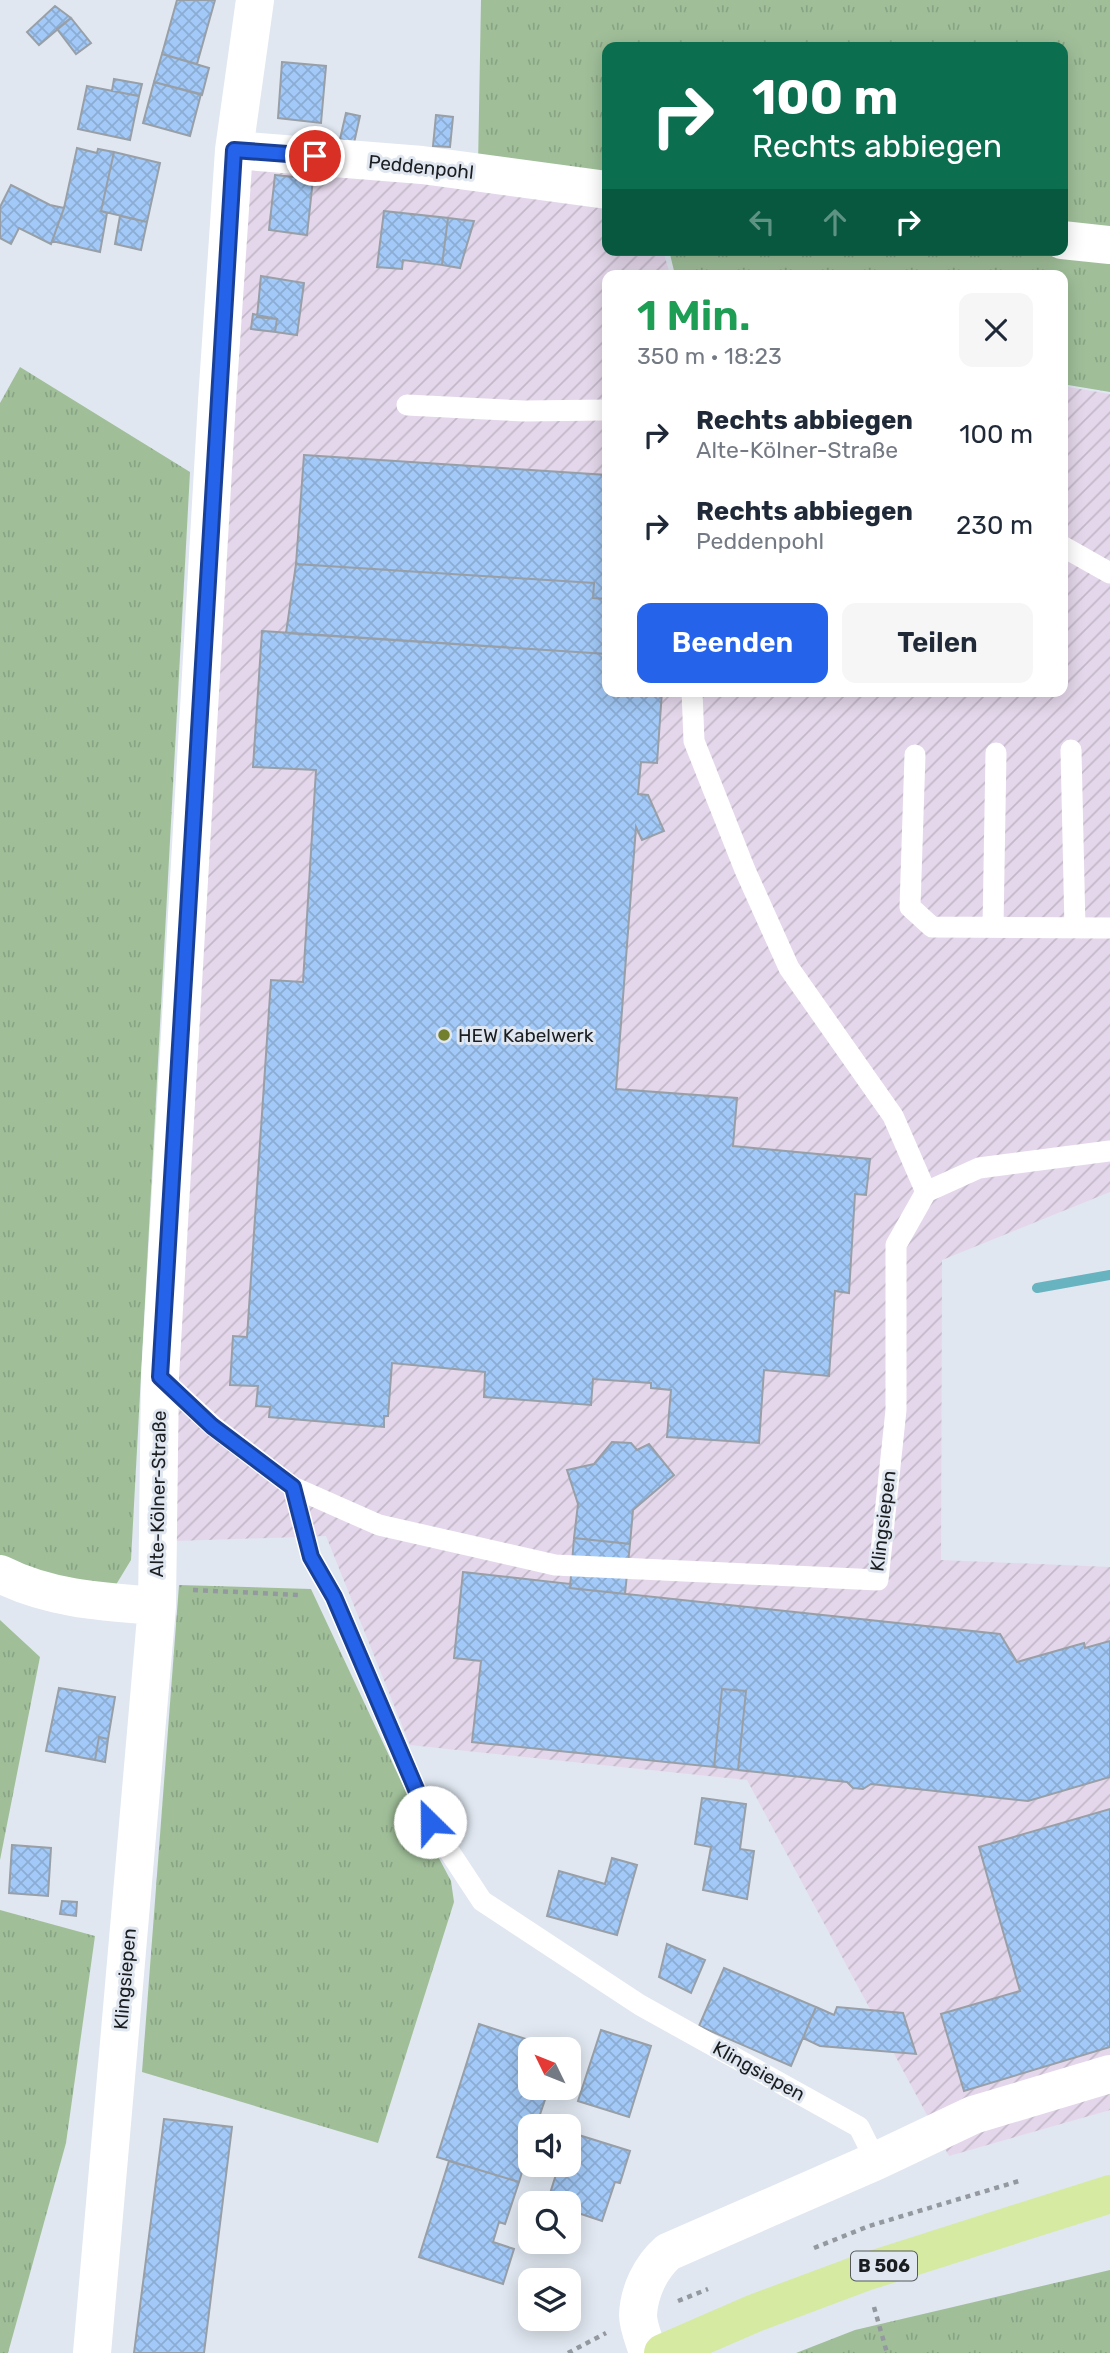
<!DOCTYPE html>
<html lang="de">
<head>
<meta charset="utf-8">
<style>
  :root { --surface:#fff; --page:#f6f6f7; --text:#1f2937; --muted:#747a83; --accent:#2563eb }
  body { margin:0; font-family:Rubik,sans-serif; background:var(--page); color:var(--text); height:100vh; display:flex; flex-direction:column; font-size:26px; white-space:nowrap }
  * { box-sizing:border-box; margin:0 }
  p { font-size:23px; color:var(--muted) }
  .icon { flex:none; width:38px; height:38px; fill:none; stroke:currentColor; stroke-width:2; stroke-linecap:round; stroke-linejoin:round }
  .map { position:relative; flex:1; overflow:hidden }
  .sheet { position:absolute; left:602px; top:270px; width:466px; height:427px; display:flex; flex-direction:column; background:var(--surface); border-radius:14px; box-shadow:0 4px 18px #0003 }
  .sheet>* { flex:none }
  .banner { position:absolute; left:602px; top:42px; width:466px; height:214px; border-radius:14px; box-shadow:0 4px 18px #0003; background:#0b6e4f; color:#fff; overflow:hidden }
  .needle { width:46px; rotate:313deg }
  .buttons { position:absolute; left:518px; top:2037px; display:grid; gap:14px }
  .buttons a { display:grid; place-items:center; width:63px; height:63px; border-radius:14px; background:var(--surface); box-shadow:0 4px 18px #0003; font-size:35px }
  .pin { position:absolute; display:grid; place-items:center; width:60px; height:60px; color:#fff; margin:-30px; border:4px solid #fff; border-radius:50%; box-shadow:0 2px 7px #0007 }
  .me { position:absolute; width:77px; margin:-38px; rotate:337deg; stroke-linejoin:round; filter:drop-shadow(0 0 5px #0008) }
  .turn { display:flex; align-items:center; gap:24px; height:147px; padding:0 35px; font-size:32px }
  .turn .icon { width:91px; height:91px; stroke-width:2.5 }
  .turn b { display:block; font-size:49px; line-height:60px }
  .lanes { display:flex; align-items:center; height:66px; padding:0 35px; background:#0003; justify-content:center; gap:35px; direction:ltr }
  .lanes .off { opacity:.35 }
  .round { display:grid; place-items:center; flex:none; width:74px; height:74px; border-radius:14px; background:var(--page) }
  .overview { display:flex; align-items:center; justify-content:space-between; height:119px; padding:0 35px }
  h1 { font-size:42px; font-weight:600; line-height:52px; color:#1e9e55 }
  .primary-button { display:flex; gap:14px; margin-top:auto; padding:14px 35px }
  .primary-button a { flex:1; height:80px; border-radius:14px; background:var(--accent); color:#fff; font-size:28px; font-weight:600; line-height:80px; text-align:center }
  .primary-button a+a { background:var(--page); color:var(--text) }
  ul { padding:0; list-style:none }
  li { display:flex; align-items:center; gap:21px; height:91px; padding:0 35px }
  li div { flex:1 }
  li b { display:block; font-size:26px }
  li em { font-style:normal }
  .map>svg:first-child { display:block }
  .industrial { fill:url(#industrial-furrows) }
  .grass { fill:url(#grass-tufts) }
  .lines { fill:none; stroke-linecap:round; stroke-linejoin:round }
  .stream { stroke:#68b3c0; stroke-width:10 }
  .building { fill:url(#building-cross-hatch); stroke:#989fa7; stroke-width:2 }
  .path { stroke:#9499a0; stroke-width:4.5; stroke-dasharray:5 5; stroke-linecap:butt }
  .service { stroke:#fff; stroke-width:21 }
  .minor { stroke:#fff; stroke-width:38 }
  .primary { stroke:#d6eaa1; stroke-width:38 }
  .route-casing { stroke:#184099; stroke-width:18 }
  .route { stroke:#2563eb; stroke-width:12 }
  .poi-dot { fill:#727f2c; stroke:#e0e7f0; stroke-width:2.5 }
  .labels { text-anchor:middle; dominant-baseline:central; stroke-width:6; stroke-linejoin:round; paint-order:stroke }
  .shield { fill:#e0e7f0; stroke:#565a5f; stroke-width:2 }
  .shield-label { font-size:18px; font-weight:bold; fill:#1b1e21 }
  .street-label { font-size:19px; fill:#1b1e21; stroke:#e0e7f0 }
  .poi-label { font-size:19px; fill:#1b1e21; stroke:#e0e7f0; text-anchor:start }
</style>
</head>
<body>
<div class="map">
<svg width="1110" height="2353" viewBox="0 0 1110 2353">
  <defs>
    <pattern id="industrial-furrows" width="10" height="10" patternUnits="userSpaceOnUse" patternTransform="scale(1.75)"><rect width="10" height="10" fill="#e4d7eb"/><path d="M-1 1l2-2M0 10L10 0M9 11l2-2" fill="none" stroke="#c3b8c9"/></pattern>
    <pattern id="grass-tufts" width="24" height="20" patternUnits="userSpaceOnUse" patternTransform="scale(1.75)"><rect width="24" height="20" fill="#a0bf99"/><path d="M3 7l-1-3M5 7V3M7 7l1-3M15 17l-1-3M17 17v-4M19 17l1-3" fill="none" stroke="#89a484"/></pattern>
    <pattern id="building-cross-hatch" width="8" height="8" patternUnits="userSpaceOnUse" patternTransform="scale(1.75)"><rect width="8" height="8" fill="#a2c9f7"/><path d="M0 0l8 8M0 8l8-8" fill="none" stroke="#8bacd3"/></pattern>
  </defs>
  <rect width="100%" height="100%" fill="#e0e7f0"/>
  <path class="industrial" d="M234 150 607 207V250H663L670 275H607V691H1062V386L1110 394V1192L942 1260 941 1560 1110 1567V2110L949 2156 747 1780 410 1745 326 1536 146 1542Z"/>
  <path class="grass" d="M481 0H1110V233L1062 228V47H607V180L478 166Z
    M669 250H1006L1110 262V392L1062 384V275H675Z
    M20 367 190 472 131 1560 114 1588 20 1567 0 1557V403Z
    M179 1585 311 1589 422 1826 451 1881 454 1902 378 2143 142 2072Z
    M0 1620 40 1657 0 1860Z
    M0 1910 95 1936 66 2143 8 2353H0Z
    M1110 2270V2353H796L855 2330Z"/>
  <g class="lines">
    <path class="stream" d="M1037 1288 1110 1275"/>
  </g>
  <path class="building" d="M177 0H215L197 64 162 54Z
    M55 6 71 18 39 45 27 32Z
    M71 18 91 43 76 54 57 29Z
    M162 54 209 68 202 95 154 82Z
    M282 62 326 66 321 123 278 118Z
    M114 79 142 84 139 96 112 91Z
    M154 82 201 94 190 136 143 123Z
    M87 86 139 96 130 140 78 129Z
    M346 113 360 116 354 143 340 139Z
    M436 115 453 117 450 147 433 146Z
    M77 148 97 153 98 149 114 152 101 211 107 213 100 252 52 241 64 208Z
    M114 152 160 163 147 222 101 211Z
    M275 175 313 179 307 235 269 230Z
    M11 185 50 205 64 208 51 244 19 228 11 244 0 238V207Z
    M384 211 448 218 442 265 403 260 402 269 377 267Z
    M120 216 147 222 141 250 115 244Z
    M448 218 474 221 460 268 442 265Z
    M261 276 304 283 297 335 275 332 277 319 257 317Z
    M253 314 277 319 275 332 251 329Z
    M304 455 607 475V599L593 598 594 583 296 564Z
    M296 564 594 583 593 598 607 599V654L286 633Z
    M262 631 607 654V691H662L657 763 641 762 638 794 648 795 664 831 642 840 636 827 616 1089 737 1098 733 1146 870 1159 866 1195 855 1194 849 1293 835 1291 829 1376 764 1370 759 1443 667 1437 671 1390 651 1388V1383L593 1379 591 1405 484 1397 485 1372 392 1363 388 1416H384V1427L269 1417 270 1407 256 1406 258 1386 230 1385 233 1336 247 1337 271 980 303 982 316 770 253 767Z
    M612 1442 631 1443 637 1450 649 1444 674 1475 633 1510 630 1544 574 1538 578 1504 567 1470 594 1464Z
    M574 1538 630 1544 625 1594 570 1588Z
    M463 1572 571 1584 570 1588 1000 1634 1017 1662 1084 1643 1085 1648 1110 1641V1777L1028 1801 871 1784 863 1789 853 1788 847 1782 738 1770 746 1691 722 1689 714 1767 472 1742 481 1661 454 1658Z
    M59 1688 115 1697 108 1739 99 1737 95 1760 46 1751Z
    M722 1689 746 1691 738 1770 714 1767Z
    M99 1737 108 1739 105 1762 95 1760Z
    M702 1798 746 1804 740 1849 754 1851 747 1899 703 1890 711 1847 695 1844Z
    M1110 1809V2047L964 2091 941 2014 1020 1991 979 1847Z
    M12 1845 51 1848 48 1896 9 1893Z
    M612 1858 637 1865 617 1935 547 1916 559 1871 605 1884Z
    M62 1901 77 1902 76 1916 60 1914Z
    M667 1944 705 1960 691 1993 659 1977Z
    M724 1968 816 2007 791 2066 699 2026Z
    M816 2007 834 2015 837 2007 903 2013 916 2054 820 2046 803 2038Z
    M479 2024 557 2049H530V2088H549L536 2126H530V2146L519 2182 437 2157Z
    M601 2030 651 2046 629 2117 578 2101Z
    M164 2119 232 2127 204 2353H134Z
    M569 2132 630 2151 620 2183 615 2182 602 2221 569 2210V2203H547L559 2165H569Z
    M449 2161 519 2182 505 2224 499 2222 493 2242 514 2249 503 2284 419 2257Z"/>
  <g class="lines">
    <path class="path" d="M193 1590 300 1595
      M814 2248 869 2226 1019 2181
      M678 2301 708 2289
      M874 2307 887 2353
      M568 2353 606 2333"/>
    <path class="service" d="M407 405 524 411 607 410
      M1062 546 1110 573
      M692 691 694 741 745 870 789 968 893 1116 926 1192
      M1071 750 1075 928
      M915 755 910 907 932 927 1110 928
      M993 927 996 753
      M160 1377 213 1426 293 1487 379 1525 555 1565 878 1580 896 1410V1245L926 1192 979 1168 1110 1151
      M293 1487 311 1557 334 1597 430 1822 482 1901 640 2005 859 2127 876 2161"/>
    <path class="minor" d="M234 150 422 165 607 190
      M1062 240 1110 245
      M0 1574C49 1599 103 1602 157 1606
      M92 2353 157 1606 160 1377 217 401 234 150 255 0
      M648 2353C645 2342 638 2327 638 2315 639 2291 651 2267 668 2252L876 2161 973 2115 1110 2074"/>
    <path class="primary" d="M663 2353 755 2313 865 2272 1110 2194"/>
  </g>
  <g class="lines">
    <g class="route-casing">
      <path id="route" d="M315 156 234 150 160 1377 212 1426 293 1487 311 1557 334 1597 430 1822"/>
    </g>
    <use href="#route" class="route"/>
  </g>
  <circle class="poi-dot" cx="444" cy="1035" r="7"/>
  <g class="labels">
    <rect class="shield" x="851" y="2251.5" width="66" height="29" rx="5"/>
    <g class="shield-label">
      <text x="884" y="2266">B 506</text>
    </g>
    <g class="street-label">
      <text transform="translate(421 167) rotate(6)">Peddenpohl</text>
      <text transform="translate(158 1494) rotate(-89)">Alte-Kölner-Straße</text>
      <text transform="translate(883 1521) rotate(-83)">Klingsiepen</text>
      <text transform="translate(125 1979) rotate(-85)">Klingsiepen</text>
      <text transform="translate(759 2071) rotate(29)">Klingsiepen</text>
    </g>
    <g class="poi-label">
      <text x="458" y="1035">HEW Kabelwerk</text>
    </g>
  </g>
</svg>
<div class="buttons">
<a><svg class="needle" viewBox="-14 -14 28 28"><path d="M0-13l5 13h-10z" fill="#e53935"/><path d="M0 13l5-13h-10z" fill="#747a83"/></svg></a>
<a><svg class="icon" aria-label="sound" viewBox="0 0 24 24"><path d="M4 9h4l5-4v14l-5-4H4zM17 9q2 3 0 6"/></svg></a>
<a><svg class="icon" aria-label="search" viewBox="0 0 24 24"><circle cx="10" cy="10" r="6"/><path d="M15 15l6 6"/></svg></a>
<a><svg class="icon" aria-label="layers" viewBox="0 0 24 24"><path d="M12 4l9 5-9 5-9-5zM3 14l9 5 9-5"/></svg></a>
</div>
<div class="pin" style="left:315px;top:156px;background:#d93025"><svg class="icon" aria-label="arrive" viewBox="0 0 24 24"><path d="M6 21V4h12l-3 4 3 4H6"/></svg></div>
<svg class="me" style="left:430px;top:1822px" viewBox="-20 -20 40 40"><circle r="19" fill="#fff"/><path d="M0-13L10 11 0 6-10 11z" fill="#2563eb"/></svg>
<div class="banner">
<div class="turn"><svg class="icon" aria-label="right" viewBox="0 0 24 24"><path d="M7 20v-9h11M14 6l5 5-5 5"/></svg><div><b>100 m</b>Rechts abbiegen</div></div>
<div class="lanes"><svg class="icon off" aria-label="left" viewBox="0 0 24 24"><path d="M17 20v-9H6M10 6l-5 5 5 5"/></svg><svg class="icon off" aria-label="ahead" viewBox="0 0 24 24"><path d="M12 20V5M6 11l6-6 6 6"/></svg><svg class="icon" aria-label="right" viewBox="0 0 24 24"><path d="M7 20v-9h11M14 6l5 5-5 5"/></svg></div>
</div>
<section class="sheet">
<div class="overview"><div><h1>1 Min.</h1><p>350 m · 18:23</p></div><a class="round"><svg class="icon" aria-label="close" viewBox="0 0 24 24"><path d="M6 6l12 12M18 6L6 18"/></svg></a></div>
<ul>
<li><svg class="icon" aria-label="right" viewBox="0 0 24 24"><path d="M7 20v-9h11M14 6l5 5-5 5"/></svg><div><b>Rechts abbiegen</b><p>Alte-Kölner-Straße</p></div><em>100 m</em></li>
<li><svg class="icon" aria-label="right" viewBox="0 0 24 24"><path d="M7 20v-9h11M14 6l5 5-5 5"/></svg><div><b>Rechts abbiegen</b><p>Peddenpohl</p></div><em>230 m</em></li>
</ul>
<div class="primary-button"><a>Beenden</a><a>Teilen</a></div>
</section>
</div>
</body>
</html>
